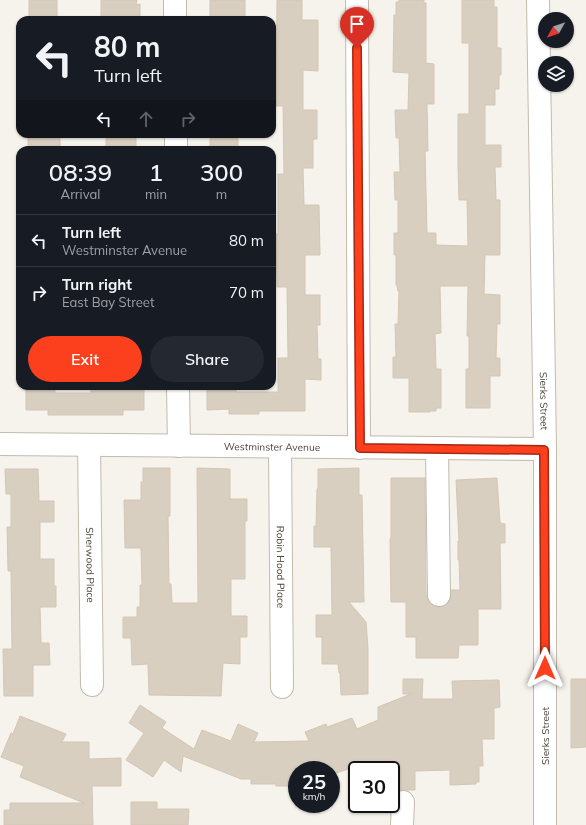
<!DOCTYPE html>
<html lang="en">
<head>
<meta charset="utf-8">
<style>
  :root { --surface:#171b24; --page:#242831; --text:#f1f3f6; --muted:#9ea1a6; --line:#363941; --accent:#fc3f1d }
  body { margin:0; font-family:Mulish,sans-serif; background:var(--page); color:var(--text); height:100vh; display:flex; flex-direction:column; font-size:15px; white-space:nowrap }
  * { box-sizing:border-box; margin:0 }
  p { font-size:13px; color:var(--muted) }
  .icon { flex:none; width:22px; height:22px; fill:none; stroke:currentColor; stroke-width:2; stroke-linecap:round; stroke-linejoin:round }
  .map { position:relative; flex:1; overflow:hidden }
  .details { position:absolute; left:16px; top:146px; width:260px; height:244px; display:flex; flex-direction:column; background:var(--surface); border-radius:12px; box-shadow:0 1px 3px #0004 }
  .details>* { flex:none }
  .guide { position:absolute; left:16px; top:16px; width:260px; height:122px; border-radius:12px; box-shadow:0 1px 3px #0004; background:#171b24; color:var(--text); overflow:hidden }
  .needle { width:26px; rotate:230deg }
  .tools { position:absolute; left:538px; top:12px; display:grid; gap:8px }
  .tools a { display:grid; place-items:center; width:36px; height:36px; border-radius:50%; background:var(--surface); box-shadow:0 1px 3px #0004; font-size:20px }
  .speed { position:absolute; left:288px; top:761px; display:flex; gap:8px; font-size:20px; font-weight:700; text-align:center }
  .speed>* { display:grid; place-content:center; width:52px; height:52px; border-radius:50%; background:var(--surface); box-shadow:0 1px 3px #0004; line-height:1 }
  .speed small { font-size:10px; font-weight:400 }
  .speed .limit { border:2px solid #111; border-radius:6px; background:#fff; color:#111 }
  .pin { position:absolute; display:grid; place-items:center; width:34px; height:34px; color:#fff; margin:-41px -17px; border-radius:50% 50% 50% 0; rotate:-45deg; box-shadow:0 0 4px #0007 }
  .pin .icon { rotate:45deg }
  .me { position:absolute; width:44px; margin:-22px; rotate:0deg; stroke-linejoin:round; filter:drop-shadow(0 0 3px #0008) }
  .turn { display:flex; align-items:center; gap:14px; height:84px; padding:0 12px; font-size:18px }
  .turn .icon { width:52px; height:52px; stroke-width:2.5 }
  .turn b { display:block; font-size:28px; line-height:34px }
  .lanes { display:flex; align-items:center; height:38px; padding:0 12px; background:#0003; justify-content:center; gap:20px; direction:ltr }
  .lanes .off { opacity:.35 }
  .eta { display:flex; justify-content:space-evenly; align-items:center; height:68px; text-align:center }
  .eta b { font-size:24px; font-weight:600; line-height:28px }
  .action { display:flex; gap:8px; margin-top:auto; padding:8px 12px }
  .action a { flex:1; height:46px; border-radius:24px; background:var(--accent); color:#fff; font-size:16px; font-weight:600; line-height:46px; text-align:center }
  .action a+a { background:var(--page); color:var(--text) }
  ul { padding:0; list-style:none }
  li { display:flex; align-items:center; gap:12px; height:52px; padding:0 12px; border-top:1px solid var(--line) }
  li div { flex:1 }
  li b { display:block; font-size:15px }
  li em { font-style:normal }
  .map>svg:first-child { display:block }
  .building { fill:#d8cfc1; stroke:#d3c7b4 }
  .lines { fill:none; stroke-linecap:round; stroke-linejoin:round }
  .minor-casing { stroke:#c2bbae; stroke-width:24 }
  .minor { stroke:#fff; stroke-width:22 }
  .route-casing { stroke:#a42913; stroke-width:10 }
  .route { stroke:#fc3f1d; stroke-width:7 }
  .labels { text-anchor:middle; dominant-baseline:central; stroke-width:4; stroke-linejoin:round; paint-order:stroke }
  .street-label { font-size:10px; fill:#4b4439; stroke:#fff }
</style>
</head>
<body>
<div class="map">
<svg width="586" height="825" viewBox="0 0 586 825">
  <rect width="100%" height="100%" fill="#f6f3ec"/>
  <path class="building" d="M29 0H57V20H29Z
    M101 0H137L136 5 140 4V20H101Z
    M210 0H245V20H210Z
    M277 0H302V20H318V71L303 70V110H317V139H313V168H303L304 205H319L320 255H305V295H320V325H317L318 359H321V380L305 379V411H259V414H229V409L207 410V386H236V392H278V358H288L287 287H277L276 234H278V174H284L283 106H276Z
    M399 0H424V3H426V63L434 64V104H427L428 151H425L427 233H436V245L468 246 467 200H459L458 167V114H469V43H462V0H494V7H497V48H501V75H499V89H495V105H485V145H501V167H495L496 200H500V255H485L484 294 500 295V324H497L496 358H500V376H490V408H466V369H469V336H467L468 286H440L441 333 435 334 436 369H441V408H436V411H430V412H409V378H393V357H396L395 324H398L399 291H398L397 285H396V255H394V233H398V200H395L394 172H400L399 138H396L395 110H408L409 73 393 72 394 15H396V2H399Z
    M28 134H60V150H28Z
    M106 134H136V150H106Z
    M210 134H238V150H210Z
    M26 386H55V393H91V386H144V410H123V415H48V410H26Z
    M143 468H170V516H168L169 584H171L172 603H198L197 468 230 469V499H247V521H245V579H231V616H247V637H240V664L223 663 221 696 149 695 148 664 132 665 131 638H123V617H137V607H140V585H142L141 548H125L124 500H141V482H143Z
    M359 468V495H362L364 602H349L366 622 368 648V694L341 695 340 673H339L338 664H322V637H316V615H332L331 547H314V526H316L317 489 318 488V469Z
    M5 469H38L39 501H54V522H40V559H54V586H56V607H40L41 643H49L50 665H33V696H4L3 649H12L11 571H8L7 527H11V494H6Z
    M391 478H425L426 595 428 602 433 606 439 607 445 606 450 601 451 590H460L459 560H458V541H459L456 480 497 478 500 523 505 524V543H500L501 609H478V645H459L458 658H416V637H406V602H391L390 539 391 538Z
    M403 679H423L422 699H453L452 681 499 680 500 707 494 708V739H482L483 766H479V782H476V784L450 785V770L415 771V790H391L390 762 370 770H352L351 768 331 775V770H297V786H276V784H251V779H241L183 756 181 772 164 760 153 777 126 760 144 733 129 723 140 705 166 722 162 728 194 749 202 730 231 741 238 724 258 733 254 742 309 741 305 732 326 724 327 727 352 718 357 729 378 720V707L411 694H403Z
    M571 679H586V747L571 748Z
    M20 716 66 734 62 742H89V759L121 758V786H92L93 825H4V810H10V803H84L20 777 24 766 1 757 11 733 13 734Z
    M131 802H157V809H189L188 825H131Z"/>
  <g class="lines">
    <g class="minor-casing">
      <g id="minor">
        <path d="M175 0V20"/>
        <path d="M357 0 359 448"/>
        <path id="s1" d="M538 0 545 449V825"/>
        <path d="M176 134V150"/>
        <path d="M178 386 179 446"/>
        <path id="s2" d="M0 444 545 449"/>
        <path id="s3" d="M89 445 92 685"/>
        <path id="s4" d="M280 447 282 687"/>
        <path d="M437 448 439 595"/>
        <path d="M402 825 403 802"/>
      </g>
    </g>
    <use href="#minor" class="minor"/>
  </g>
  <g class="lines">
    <g class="route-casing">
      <path id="route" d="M357 48 360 448 544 450 545 668"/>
    </g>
    <use href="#route" class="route"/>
  </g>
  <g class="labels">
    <g class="street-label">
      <text stroke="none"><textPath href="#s1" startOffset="401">Sierks Street</textPath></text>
      <text stroke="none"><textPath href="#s2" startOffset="272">Westminster Avenue</textPath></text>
      <text stroke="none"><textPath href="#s3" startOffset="120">Sherwood Place</textPath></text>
      <text stroke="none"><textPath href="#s4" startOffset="120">Robin Hood Place</textPath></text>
      <text transform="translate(545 736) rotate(-90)">Sierks Street</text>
    </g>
  </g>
</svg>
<div class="tools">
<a><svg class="needle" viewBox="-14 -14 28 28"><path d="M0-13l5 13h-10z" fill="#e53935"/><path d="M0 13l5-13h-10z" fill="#9ea1a6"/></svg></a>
<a><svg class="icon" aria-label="layers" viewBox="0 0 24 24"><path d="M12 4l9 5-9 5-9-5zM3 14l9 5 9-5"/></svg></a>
</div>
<div class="speed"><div>25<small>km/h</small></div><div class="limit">30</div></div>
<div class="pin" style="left:357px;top:48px;background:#d93025"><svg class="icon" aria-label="arrive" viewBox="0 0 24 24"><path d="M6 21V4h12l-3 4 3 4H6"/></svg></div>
<svg class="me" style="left:545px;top:668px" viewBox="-20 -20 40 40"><path d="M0-17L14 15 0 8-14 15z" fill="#fc3f1d" stroke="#fff" stroke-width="4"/></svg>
<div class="guide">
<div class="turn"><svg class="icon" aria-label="left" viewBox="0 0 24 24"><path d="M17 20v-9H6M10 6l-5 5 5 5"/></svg><div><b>80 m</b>Turn left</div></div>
<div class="lanes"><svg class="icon" aria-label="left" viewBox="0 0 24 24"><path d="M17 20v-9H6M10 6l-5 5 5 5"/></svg><svg class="icon off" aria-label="ahead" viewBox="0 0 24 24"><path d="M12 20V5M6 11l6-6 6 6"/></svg><svg class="icon off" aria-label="right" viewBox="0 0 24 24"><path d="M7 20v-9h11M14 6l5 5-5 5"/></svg></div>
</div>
<section class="details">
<div class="eta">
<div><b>08:39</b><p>Arrival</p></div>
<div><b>1</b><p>min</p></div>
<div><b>300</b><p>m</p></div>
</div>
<ul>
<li><svg class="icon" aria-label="left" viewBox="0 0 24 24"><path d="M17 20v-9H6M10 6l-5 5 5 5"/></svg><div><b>Turn left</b><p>Westminster Avenue</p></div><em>80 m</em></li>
<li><svg class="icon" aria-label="right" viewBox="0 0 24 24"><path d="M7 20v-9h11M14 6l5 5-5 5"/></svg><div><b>Turn right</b><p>East Bay Street</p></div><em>70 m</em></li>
</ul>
<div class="action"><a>Exit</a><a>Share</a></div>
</section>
</div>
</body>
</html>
